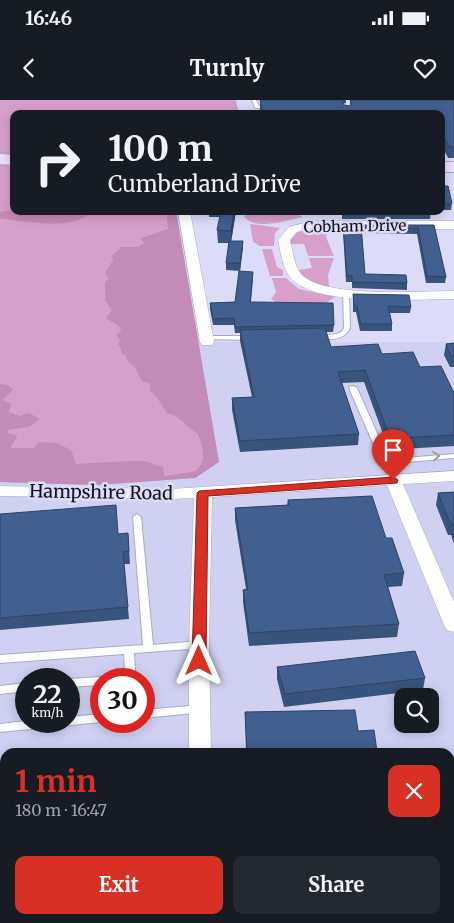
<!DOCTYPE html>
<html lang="en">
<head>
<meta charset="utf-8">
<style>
  :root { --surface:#171b24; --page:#242831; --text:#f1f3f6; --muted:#9ea1a6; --accent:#d93025 }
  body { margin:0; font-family:Merriweather,serif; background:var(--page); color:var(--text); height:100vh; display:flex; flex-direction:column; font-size:19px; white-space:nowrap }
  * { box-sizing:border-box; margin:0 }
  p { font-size:16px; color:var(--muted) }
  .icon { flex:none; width:28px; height:28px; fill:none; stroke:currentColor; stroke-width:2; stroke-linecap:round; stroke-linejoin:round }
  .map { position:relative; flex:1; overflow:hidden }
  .side { position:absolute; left:0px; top:648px; width:455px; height:176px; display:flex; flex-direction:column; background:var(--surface); border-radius:15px 15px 0 0; box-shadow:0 2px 12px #0003 }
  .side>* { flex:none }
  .guide { position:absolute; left:10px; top:10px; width:435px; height:105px; border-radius:10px; box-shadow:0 2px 12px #0003; background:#171b24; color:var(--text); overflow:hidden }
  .buttons { position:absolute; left:394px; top:588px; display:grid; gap:10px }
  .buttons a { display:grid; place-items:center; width:45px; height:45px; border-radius:10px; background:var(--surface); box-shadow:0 2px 12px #0003; font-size:25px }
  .speed { position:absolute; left:15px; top:568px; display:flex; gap:10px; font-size:25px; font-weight:700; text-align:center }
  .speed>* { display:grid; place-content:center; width:65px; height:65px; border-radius:50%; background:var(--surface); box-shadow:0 2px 12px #0003; line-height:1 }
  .speed small { font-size:12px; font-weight:400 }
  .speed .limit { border:8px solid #d22; background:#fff; color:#111 }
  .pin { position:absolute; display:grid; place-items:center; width:42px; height:42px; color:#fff; margin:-51px -21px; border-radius:50% 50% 50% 0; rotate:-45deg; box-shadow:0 0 5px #0007 }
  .pin .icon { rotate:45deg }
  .me { position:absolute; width:55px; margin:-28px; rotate:0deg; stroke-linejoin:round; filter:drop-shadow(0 0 4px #0008) }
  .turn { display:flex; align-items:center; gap:18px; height:105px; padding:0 15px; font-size:22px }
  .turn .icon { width:65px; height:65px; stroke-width:2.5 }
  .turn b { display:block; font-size:35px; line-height:42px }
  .round { display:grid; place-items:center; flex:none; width:52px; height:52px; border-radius:10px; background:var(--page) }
  .overview { display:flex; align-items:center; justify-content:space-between; height:85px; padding:0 15px }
  h1 { font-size:30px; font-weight:700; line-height:38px; color:var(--accent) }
  .action { display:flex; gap:10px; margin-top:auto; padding:10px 15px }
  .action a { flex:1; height:58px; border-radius:10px; background:var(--accent); color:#fff; font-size:20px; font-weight:700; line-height:58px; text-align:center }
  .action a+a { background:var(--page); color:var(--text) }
  .status { display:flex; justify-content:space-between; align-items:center; height:35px; padding:0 25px; background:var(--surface); direction:ltr }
  .status svg { height:14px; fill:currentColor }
  header { display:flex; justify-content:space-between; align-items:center; height:65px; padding:0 15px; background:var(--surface); font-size:22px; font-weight:700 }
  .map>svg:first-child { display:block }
  .built { fill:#d0d0f3; fill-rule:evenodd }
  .green { fill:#d6a0c9 }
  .forest { fill:#c38cb6 }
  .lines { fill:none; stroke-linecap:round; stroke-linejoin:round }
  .lane-casing { stroke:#a9aac4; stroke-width:2 }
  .street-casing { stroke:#a9aac4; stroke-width:1 }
  .secondary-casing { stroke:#a9aac4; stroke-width:2 }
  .lane { fill:#fff; fill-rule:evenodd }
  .street { fill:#fff; fill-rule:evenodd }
  .secondary { fill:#efdffb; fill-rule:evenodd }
  .wall { fill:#38537c }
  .shaded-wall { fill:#2e4365 }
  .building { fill:#416090; stroke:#2e4365 }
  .oneway { stroke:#a0a0a4 }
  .route { fill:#d93025; stroke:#8d1f18 }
  .labels { text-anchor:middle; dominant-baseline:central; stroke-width:5; stroke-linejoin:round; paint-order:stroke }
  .far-street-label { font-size:15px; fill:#12121b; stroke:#dcdcf8 }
  .street-label { font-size:18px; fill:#12121b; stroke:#dcdcf8 }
</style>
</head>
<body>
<div class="status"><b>16:46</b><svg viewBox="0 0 49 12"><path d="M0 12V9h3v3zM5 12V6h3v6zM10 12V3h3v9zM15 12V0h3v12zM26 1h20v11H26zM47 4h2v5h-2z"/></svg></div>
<header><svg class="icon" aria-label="back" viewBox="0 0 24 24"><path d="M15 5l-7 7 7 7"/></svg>Turnly<svg class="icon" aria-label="heart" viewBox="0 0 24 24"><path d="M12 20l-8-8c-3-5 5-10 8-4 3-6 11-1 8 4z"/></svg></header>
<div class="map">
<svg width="454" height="823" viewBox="0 0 454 823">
  <rect width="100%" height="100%" fill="#dcdcf8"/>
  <path class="built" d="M199 242H454V823H0V382L95 385 195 378 219 362ZM26 579H69V621H26ZM101 579H144V621H101ZM402 596H430V624H402ZM5 652H450V819H5Z"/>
  <path class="green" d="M0 0H236L239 14H14V111H176L219 362 195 378 95 385 0 382Z
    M270 112 296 114 303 117C286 120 258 131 244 117L246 114Z
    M250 124 280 128 275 133 274 146H260L253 142Z
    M329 126 326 137 334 156H308L304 144H289V136L296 130Z
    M262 149H272L277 167 283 170V176H270Z
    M309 158H334L328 175 329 187H322L301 175 299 170 312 168Z
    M272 178H286L299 189 335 197 326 203 276 202 271 199 276 192Z"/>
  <path class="forest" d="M14 110 89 111 90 113C68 132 26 120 0 119V112Z
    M166 111H176L219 362 195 378 95 385 0 382V284L8 285 13 290 3 300 11 304 9 312 19 316 29 313 40 319 29 327 8 330V333L15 335 17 338 11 346 12 348H34L38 342 56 343 71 350 76 364 129 361H144L163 367 164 376 196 371C207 361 203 347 198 334 187 327 180 316 167 313L156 296 150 291V284L142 281 134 266 128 262 125 255 121 253V249L118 244 120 240 116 235 121 231 120 227 106 218 112 210 105 200V182L109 179 105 173 113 160 112 156 121 147H138L144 143 141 138 168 129Z"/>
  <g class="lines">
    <g class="lane-casing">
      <path id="lane" d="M252 0H256L259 6H271L273 7 271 8H255Z
        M346 190 349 192 350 228C345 241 327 240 315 238L313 237C322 232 339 239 344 228L343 192Z
        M207 236H251L255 238 251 240 205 239V237Z
        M350 286H353L357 288 389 360 393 359 454 354V358L395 363 391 366 397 380 396 382H390L385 370 382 368 383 366 349 288Z
        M137 414 141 417 153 545 199 541 203 542 204 545 203 548 134 553 135 570 130 579H118L125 570 124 554 0 563V555L143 545 133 417Z
        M101 577 105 579H101V585L69 587V579Z
        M26 583V591L0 594V586Z
        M200 605 204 606 205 609 204 612 144 618V610Z
        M101 614V621H104L101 622 0 632V624L26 621H69V617Z
        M0 755H5V765H0Z"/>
    </g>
    <g class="street-casing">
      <path id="street" d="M178 111H190L214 242 212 245H202L200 242Z
        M312 121H454V129H307L297 132 290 140C293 151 294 168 303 176 328 198 420 191 454 191V199C415 199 325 206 295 182 283 173 281 154 278 140L289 127Z
        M454 371V381L403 384 454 502V532L447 530 444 525 387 385 212 397 209 545 211 652H189V545L194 398 171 399 0 396V386L171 389Z
        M205 819H231V823H205Z"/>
    </g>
    <g class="secondary-casing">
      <path id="secondary" d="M0 54 14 55V65L0 64Z
        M441 62H454V72H441Z"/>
    </g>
    <use href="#lane" class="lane"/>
    <use href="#street" class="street"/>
    <use href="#secondary" class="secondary"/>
  </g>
  <path class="wall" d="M260 0H346V3L343 4 344 5 350 6V0H454V58H448L441 44V14H260Z
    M441 86 452 103 451 110H441Z
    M209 111H236L231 141H243L240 171 226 170V163L229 143H218L217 130 220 117H209Z
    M342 111H431V112L430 119H342Z
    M343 125H434L446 177 445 183H426L417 134 362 133 365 174 407 183V190L352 188V182H346L343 131Z
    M253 178 251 202 334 225 333 232H326L331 247 382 254 420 267 454 293V346L401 349 398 341 386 342 364 282 342 283 359 334 358 345 240 352 232 310V298L252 297 240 241V233H235L234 225H213L210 209V203L235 202Z
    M353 194 411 207 410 213H390L392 224V231H360L356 212H353Z
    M454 243V267H450L444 255 446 244Z
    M454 392V444L451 435H448L436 405 438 393Z
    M288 400 386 438 404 473 402 486 388 487 399 524 397 537 249 546 243 502V490L246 489 235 420V408L287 405Z
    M0 414 118 434 128 433 130 464H124L129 519 0 530Z
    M277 567 425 578 423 590 284 607 277 579Z
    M245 612 358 631 377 652H246Z
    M5 684V730H0V685Z"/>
  <path class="shaded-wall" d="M234 111H236L231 143V131Z
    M243 141V148L240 171V163Z"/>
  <path class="building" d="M260 0H341L344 5 350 6 351 3 350 0H454V47H449L442 33H441V14H263Z
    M441 86H448L452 103H441Z
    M221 111H234L231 131 217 130Z
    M343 111H431V112H343Z
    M343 125H434L446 177 427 176 418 128 361 127 365 174 406 175 407 183 352 182V176H347Z
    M229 141H243L240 163H226Z
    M239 171 253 172 250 202 333 203 334 225 235 227 234 218 213 219 210 203 235 202Z
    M353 194 409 195 411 207 388 206 392 224H361L357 206 354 205Z
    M325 228 331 247 378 244 382 254 413 252 420 267 441 266 454 293V335L402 338 399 329 387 330 365 270 338 272 359 334 240 341 232 298 254 297 240 230Z
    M454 243V256H451L446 244Z
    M454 392V427L452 423H450L438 393Z
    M372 396 386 438H392L404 473 384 475 399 524 249 533 243 490 248 489 235 408 289 405 288 400Z
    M116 405 118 434 128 433 129 451 123 452 128 507 0 518V414Z
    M415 551 425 578 285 594 277 567Z
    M355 610 358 631 374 630 377 652H247L245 612Z
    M5 684V717H0V685Z
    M454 811V823H443L447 819H450V815Z
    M23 819H147V823H23Z
    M262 819H396V823H262Z"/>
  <defs><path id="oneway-chevron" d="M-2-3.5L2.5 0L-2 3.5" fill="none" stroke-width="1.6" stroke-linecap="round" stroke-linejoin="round" transform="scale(1.25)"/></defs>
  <use class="oneway" href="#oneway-chevron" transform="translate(436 356) rotate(-5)"/>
  <path class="route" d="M393 377 398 380 397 383 208 396 206 561 204 564H194L192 561 197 393 199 391Z"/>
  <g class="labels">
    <g class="far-street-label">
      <text transform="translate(355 126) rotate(-1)">Cobham Drive</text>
    </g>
    <g class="street-label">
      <text transform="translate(101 392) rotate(1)">Hampshire Road</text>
    </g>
  </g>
</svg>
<div class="buttons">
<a><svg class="icon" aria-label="search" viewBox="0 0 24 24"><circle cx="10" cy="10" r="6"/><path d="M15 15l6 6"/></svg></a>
</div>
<div class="speed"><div>22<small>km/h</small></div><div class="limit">30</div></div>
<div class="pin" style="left:393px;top:380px;background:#d93025"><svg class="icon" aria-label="arrive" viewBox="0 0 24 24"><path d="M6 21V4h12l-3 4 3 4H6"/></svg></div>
<svg class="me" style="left:199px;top:561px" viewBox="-20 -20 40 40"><path d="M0-17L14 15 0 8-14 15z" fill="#d93025" stroke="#fff" stroke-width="4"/></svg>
<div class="guide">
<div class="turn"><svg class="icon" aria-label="right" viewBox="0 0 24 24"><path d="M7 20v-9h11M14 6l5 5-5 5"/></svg><div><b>100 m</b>Cumberland Drive</div></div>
</div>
<section class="side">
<div class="overview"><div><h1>1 min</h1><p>180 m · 16:47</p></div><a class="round" style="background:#d93025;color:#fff"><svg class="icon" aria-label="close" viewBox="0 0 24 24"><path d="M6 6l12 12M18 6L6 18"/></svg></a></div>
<div class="action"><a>Exit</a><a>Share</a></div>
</section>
</div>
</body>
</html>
